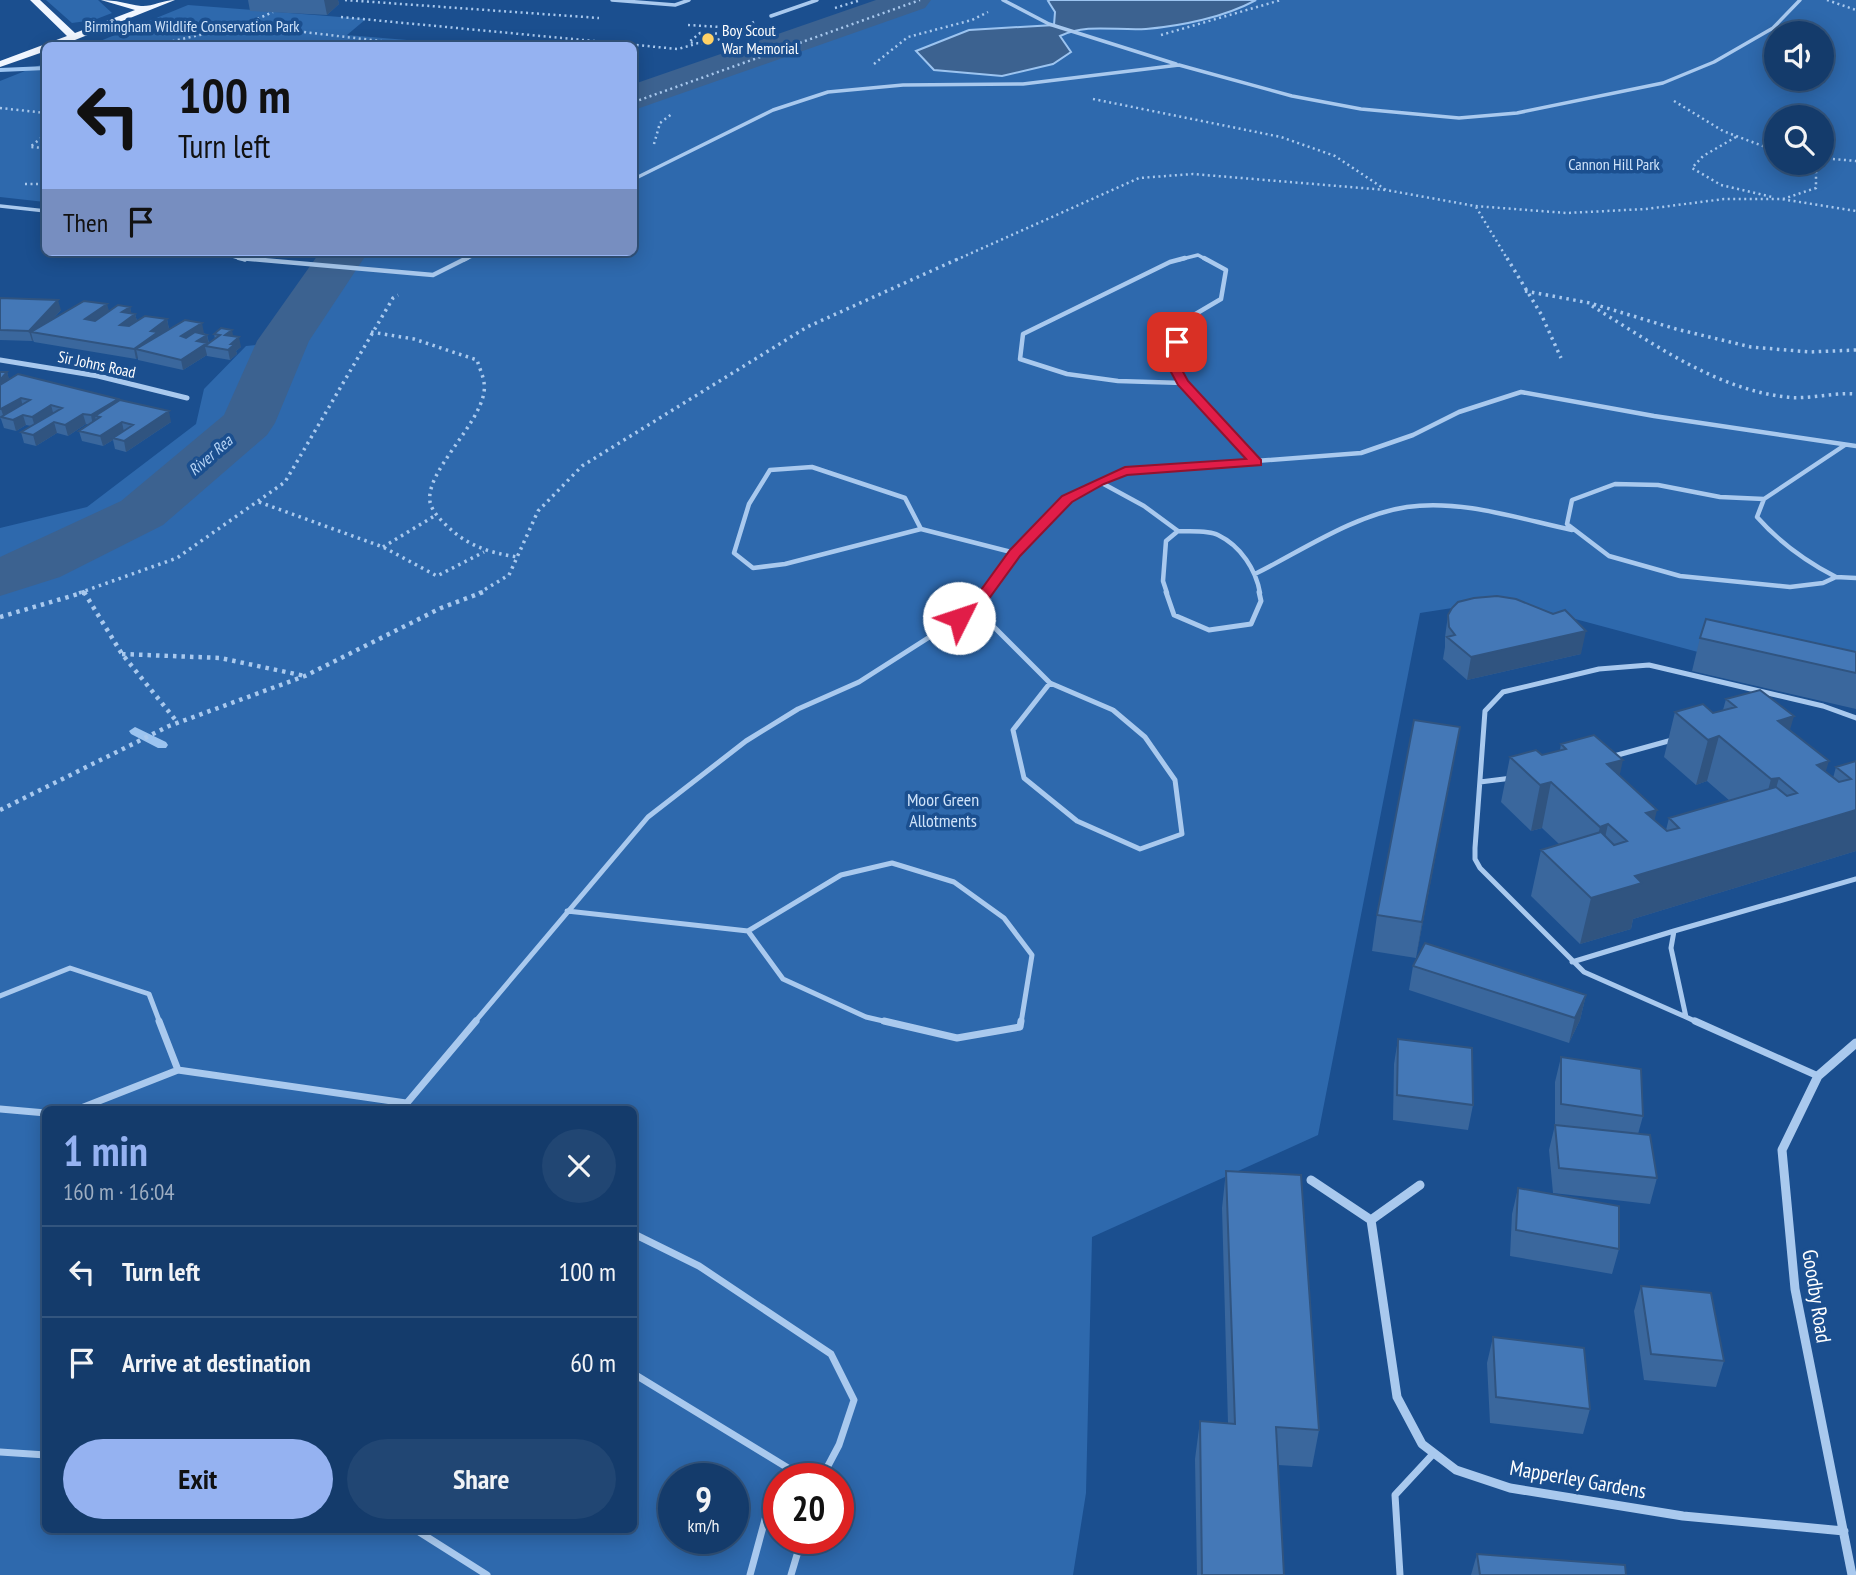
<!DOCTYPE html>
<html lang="en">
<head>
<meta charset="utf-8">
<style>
  :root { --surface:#143b6b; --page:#214673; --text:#f1f3f6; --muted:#9dadc1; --line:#33557e; --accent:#95b2f1 }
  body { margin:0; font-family:"PT Sans Narrow",sans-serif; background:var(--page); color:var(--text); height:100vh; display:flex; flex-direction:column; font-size:26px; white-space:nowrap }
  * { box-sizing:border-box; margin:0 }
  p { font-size:23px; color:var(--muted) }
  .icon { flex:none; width:38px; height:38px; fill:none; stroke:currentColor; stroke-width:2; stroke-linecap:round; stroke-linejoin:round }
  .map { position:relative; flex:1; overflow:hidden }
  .details { position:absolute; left:42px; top:1106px; width:595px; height:427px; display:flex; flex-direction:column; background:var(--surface); border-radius:10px; box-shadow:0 4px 18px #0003,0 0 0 2px var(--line) }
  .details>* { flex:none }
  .guide { position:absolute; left:42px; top:42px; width:595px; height:214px; border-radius:10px; box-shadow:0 4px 18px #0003,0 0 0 2px var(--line); background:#95b2f1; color:#111; overflow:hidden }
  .controls { position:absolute; left:1764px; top:21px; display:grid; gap:14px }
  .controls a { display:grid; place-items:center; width:70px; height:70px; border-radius:50%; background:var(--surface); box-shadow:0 4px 18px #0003,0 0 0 2px var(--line); font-size:35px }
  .speed { position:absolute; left:658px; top:1463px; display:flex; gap:14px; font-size:35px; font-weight:700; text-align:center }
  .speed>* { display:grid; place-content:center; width:91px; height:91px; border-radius:50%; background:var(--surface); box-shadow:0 4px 18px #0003,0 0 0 2px var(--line); line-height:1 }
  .speed small { font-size:18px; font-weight:400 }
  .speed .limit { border:10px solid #d22; background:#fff; color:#111 }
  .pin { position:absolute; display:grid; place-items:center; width:60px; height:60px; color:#fff; margin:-30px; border-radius:14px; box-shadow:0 4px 10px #0006 }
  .me { position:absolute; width:77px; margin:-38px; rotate:49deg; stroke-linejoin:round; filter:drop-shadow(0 0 5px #0008) }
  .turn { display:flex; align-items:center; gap:24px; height:147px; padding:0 21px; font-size:32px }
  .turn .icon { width:91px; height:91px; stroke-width:2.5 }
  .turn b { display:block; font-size:49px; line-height:60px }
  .then { display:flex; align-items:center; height:66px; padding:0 21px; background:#0003; gap:14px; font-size:26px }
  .round { display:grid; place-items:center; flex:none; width:74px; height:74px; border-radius:37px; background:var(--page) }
  .summary { display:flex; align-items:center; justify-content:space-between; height:119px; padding:0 21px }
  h1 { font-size:42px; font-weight:700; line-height:52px; color:var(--accent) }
  .button { display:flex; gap:14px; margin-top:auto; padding:14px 21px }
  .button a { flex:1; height:80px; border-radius:42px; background:var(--accent); color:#111; font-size:28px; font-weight:700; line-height:80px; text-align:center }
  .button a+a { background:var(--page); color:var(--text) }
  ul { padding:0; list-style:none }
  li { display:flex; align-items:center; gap:21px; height:91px; padding:0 21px; border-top:2px solid var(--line) }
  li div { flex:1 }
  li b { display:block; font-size:26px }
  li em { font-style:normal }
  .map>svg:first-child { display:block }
  .green { fill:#2e69ad; fill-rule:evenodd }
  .water { fill:#3c6290; stroke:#9cc4f0; stroke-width:2 }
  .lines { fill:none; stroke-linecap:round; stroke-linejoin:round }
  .stream { fill:#9cc4f0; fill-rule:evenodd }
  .river { fill:#3c6290; fill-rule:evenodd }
  .path-far2 { stroke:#a9c9ee; stroke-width:2.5; stroke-dasharray:2 3.5; stroke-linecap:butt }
  .path-far1 { stroke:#a9c9ee; stroke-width:3.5; stroke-dasharray:2.5 4.5; stroke-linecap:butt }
  .path { stroke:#a9c9ee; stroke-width:4.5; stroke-dasharray:3.5 5; stroke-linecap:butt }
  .service-far3 { stroke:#a9c9ee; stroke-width:3.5 }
  .service-far2 { stroke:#a9c9ee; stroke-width:4.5 }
  .service-far1 { stroke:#a9c9ee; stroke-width:5 }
  .service { stroke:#a9c9ee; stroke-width:7 }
  .minor-far1 { stroke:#a9c9ee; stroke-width:5 }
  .minor { stroke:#a9c9ee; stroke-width:9 }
  .primary { fill:#f0f6ff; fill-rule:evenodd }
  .wall { fill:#3a679d }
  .shaded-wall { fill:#305480 }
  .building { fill:#4478b7; stroke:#305480; stroke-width:2 }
  .route { fill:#e11d48; stroke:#92132f; stroke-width:2 }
  .poi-dot { fill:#ffd166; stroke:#1b4f8f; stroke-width:2.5 }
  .labels { text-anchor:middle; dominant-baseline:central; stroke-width:7; stroke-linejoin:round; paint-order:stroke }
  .far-park-label { font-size:16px; fill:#cfe3fa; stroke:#1b4f8f }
  .far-poi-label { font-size:16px; fill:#fff; stroke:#1b4f8f; text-anchor:start }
  .far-street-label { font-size:16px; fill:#fff; stroke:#1b4f8f }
  .far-water-label { font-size:16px; font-style:italic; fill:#b5d3f5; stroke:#1b4f8f }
  .park-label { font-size:18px; fill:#cfe3fa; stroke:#1b4f8f }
  .near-street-label { font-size:21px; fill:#fff; stroke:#1b4f8f }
</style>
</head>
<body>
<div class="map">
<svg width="1856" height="1575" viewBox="0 0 1856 1575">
  <rect width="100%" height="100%" fill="#1b4f8f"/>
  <path class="green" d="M46 0H98L112 13 94 20 72 23Z
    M930 0H1856V688L1698 652 1504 600 1420 613 1318 1135 1092 1237 1086 1493 1073 1575H0V528L87 507 196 424 204 389 246 346 300 340 358 252H634V107ZM1776 33H1822V79H1776ZM1776 117H1822V163H1776ZM46 1110H634V1530H46ZM674 1479H733V1538H674ZM779 1479H838V1538H779Z
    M188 5 366 19 347 35 467 45 88 46Z
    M45 63V202L0 197V81Z"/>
  <path class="water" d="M1050 0H1256C1225 17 1181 26 1146 29 1117 31 1087 23 1060 36L1071 52 1053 64 1002 76 934 70 916 51 969 30 1054 25 1055 12 1048 1Z"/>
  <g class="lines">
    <path class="stream" d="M46 66V70L0 72V68Z
      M634 95H641L642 97 634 99Z
      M135 727 166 742 168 745 166 748H158L131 734 129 731Z"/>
    <path class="river" d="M876 0H931L925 8 634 110V84Z
      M320 252H368L309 341 275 423 267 435 163 525 60 577 0 596V557L121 501 224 415 257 341Z"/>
    <path class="path-far2" d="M345 0 599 18
      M1827 0 1856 10
      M835 8 861 0
      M341 17 678 49 696 44
      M244 25 423 46
      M688 25 753 29
      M728 34 700 33 689 42C714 48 732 32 754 22
      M1161 35 1281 0
      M151 46 244 25 273 12
      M356 46 371 42
      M874 64 908 37 972 20 988 12
      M1093 99 1281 137 1335 156 1386 190 1475 206 1567 213 1646 209 1724 199H1781L1856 211
      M1674 101 1723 131 1776 151
      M634 102 920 0
      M0 108 46 113
      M46 134 30 147 46 148
      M1736 137 1703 156 1692 168 1721 185 1772 197
      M654 144 660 123 673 113
      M1822 158 1856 161
      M25 184H46
      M1783 199 1816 188V171L1808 163
      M1476 207 1508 260
      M956 260 1139 178 1193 174 1386 190"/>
    <path class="path-far1" d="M1507 258 1541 314 1561 358
      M1525 291 1590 303 1676 329 1751 347 1810 352 1856 350
      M1592 306C1651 342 1715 389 1786 397 1809 400 1833 392 1856 394
      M371 332 414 339 477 360C480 370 486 381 484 392 479 426 425 472 430 502 432 511 439 518 446 525 466 545 489 553 518 557
      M259 502 383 547 437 576 484 552
      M383 547 436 515
      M79 593 177 558 285 482 393 298 398 295
      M479 593 509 575 538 511 582 466 807 327 960 258"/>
    <path class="path" d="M84 592 122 654 178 723
      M0 617 85 592
      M122 654 220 658 305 676
      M0 810 169 726 305 676 441 608 483 592"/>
    <path class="service-far3" d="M612 0 675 5 689 0
      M1003 0 1049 24 1176 64
      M771 16 817 0
      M634 179 773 110 828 92 903 85 1023 84 1179 65 1292 96 1361 109 1459 118 1517 113 1663 83 1714 62 1773 28 1800 0
      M0 206 46 211
      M220 252 245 260
      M464 260 480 252
      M1178 260 1198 255 1207 260"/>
    <path class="service-far2" d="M239 258 433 275 467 258
      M1183 383 1256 462
      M1183 383 1118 381 1067 374 1020 359 1023 334 1170 262 1185 258
      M1183 383 1171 361 1182 322 1221 299 1226 270 1204 258
      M1845 445 1764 499 1720 497 1658 485 1615 484 1572 500 1567 524 1609 556 1680 576 1790 587 1823 583 1836 577 1856 578
      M812 467 905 498 921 529 785 564 753 568 734 553 749 504 770 470Z
      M1100 482 1144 506 1178 531
      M1764 499 1757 517C1780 543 1805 561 1836 577
      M921 529 1015 553
      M1178 531C1189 532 1208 530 1218 535 1241 546 1256 570 1260 593
      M1255 574C1303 550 1354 515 1407 507 1461 499 1520 519 1572 530
      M986 593 1015 553 1067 499 1125 471 1361 453 1413 435 1459 412 1521 392 1654 416 1856 446
      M1167 593 1163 581 1166 541 1178 531"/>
    <path class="service-far1" d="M1166 592 1174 615 1209 630 1251 624 1261 601 1259 592
      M975 608 1050 683
      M1050 683 1113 710 1145 737 1175 780 1182 834 1140 849 1077 821 1024 778 1013 730Z
      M1614 756 1672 740
      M1480 782 1512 778
      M567 911 748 931
      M748 931 783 979 866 1017 892 1023
      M748 931 841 875 892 863 954 882 1004 918 1032 955 1021 1023
      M1572 962 1674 931
      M0 996 70 968 149 994 160 1023
      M1686 1017 1584 972 1480 868 1475 859V848L1485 711 1503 692 1599 669 1649 665 1823 706 1856 718
      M474 1023 648 817 746 741 798 709 859 682 975 608 987 592
      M1699 1023 1686 1017 1671 948 1674 931 1856 879"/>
    <path class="service" d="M159 1021 178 1070
      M884 1021 957 1038 1020 1027 1021 1021
      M1695 1021 1818 1076
      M0 1109 46 1113
      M76 1110 178 1070 406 1103
      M401 1110 476 1021
      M634 1234 699 1266 831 1354 854 1400 839 1445 821 1479
      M634 1374 806 1479
      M0 1452 46 1455
      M416 1530 487 1575
      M750 1575 773 1490 779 1487
      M791 1575 802 1538
      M1400 1575 1395 1495 1434 1453"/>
    <path class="minor-far1" d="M0 360 98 376 187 398"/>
    <path class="minor" d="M1311 1180 1371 1220 1420 1185
      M1371 1220 1397 1397 1422 1444 1456 1470 1510 1488 1683 1516 1844 1531
      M1852 1575 1795 1289 1782 1150 1818 1076 1856 1043"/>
    <path class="primary" d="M30 0H40L75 33 135 10 101 0C116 0 127 4 141 6 151 7 163 0 175 0L60 46H46V51L0 67V61L67 36Z"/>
  </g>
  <path class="wall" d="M248 0H338L339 4 327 15 250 11Z
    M0 298 61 310 52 320 130 307 131 313 135 314 137 321 167 319 169 329 204 333 207 335 209 343 215 339 214 334 234 336 241 347 236 351 237 354 230 360 207 356V355L183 370 138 360V358L136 359 34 342 33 340 32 341 0 340Z
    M0 372H7L9 380 118 401 171 422 126 452 115 449 113 440 103 446 82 441 79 431 89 425 86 424 68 436 57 433 36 446 24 443 21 432 31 426 26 425 16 431 4 428 1 419 0 418Z
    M1448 615 1581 654 1467 680 1443 659 1445 647V637Z
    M1700 638 1856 652V709L1692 671Z
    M1726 699 1790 730 1826 772 1833 778 1836 767 1856 761V851L1633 919 1631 929 1580 944 1531 896 1541 850 1559 844 1542 828 1531 831 1501 802 1510 757 1542 755 1560 750 1561 744 1620 776 1655 820 1666 830 1669 818 1730 801 1707 781 1696 785 1664 757 1675 712 1713 713 1723 710Z
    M1460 727 1416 958 1372 951 1377 915Z
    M1413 966 1586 995 1580 1020 1569 1043 1409 990Z
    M1398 1039 1473 1105 1468 1130 1393 1120 1394 1064Z
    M1561 1057 1643 1116 1638 1134 1657 1178 1650 1204 1553 1193 1549 1150 1555 1125V1082Z
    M1226 1171 1319 1430 1312 1467 1278 1465 1284 1575H1197L1195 1459 1200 1421 1228 1423 1222 1208Z
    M1518 1188 1619 1249 1612 1274 1510 1256 1512 1214Z
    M1641 1286 1724 1361 1716 1387 1644 1380 1634 1311Z
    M1493 1337 1590 1409 1583 1434 1490 1423 1487 1363Z
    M1477 1554 1626 1575H1471Z"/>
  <path class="shaded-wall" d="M324 0H338L339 4 327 15Z
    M58 300 61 310 40 333 31 332 33 340 32 341 29 331Z
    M107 304 110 314 88 329 85 319Z
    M130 307 132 316 135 314 138 324 122 335 120 325 122 312Z
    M167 319 169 329 136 349 138 358 136 359 134 349 151 331Z
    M202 323 204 333 183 347 181 336Z
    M232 330 234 340 225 335Z
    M207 335 209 345 205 347 207 355 183 370 181 360 197 341Z
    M239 337 241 347 236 351 237 354 230 360 228 350 231 344Z
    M7 372 10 382 0 393V380Z
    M21 398 23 408 4 418 1 409Z
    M118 399 120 409 95 416 97 424 93 426 91 415Z
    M51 405 54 416 35 427 32 417Z
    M169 411 171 422 126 452 124 441Z
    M83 414 86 424 68 436 65 425Z
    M23 415 26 425 16 431 13 420Z
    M54 422 57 433 36 446 33 435Z
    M122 422 124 432 113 438V440L103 446 100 436Z
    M1586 631 1581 654 1467 680 1471 657Z
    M1794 716 1781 761 1778 721Z
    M1460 727 1454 761 1416 958 1422 922Z
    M1719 736 1707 781 1696 785 1708 740Z
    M1623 760 1613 806 1607 764Z
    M1829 761 1815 806 1817 765Z
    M1779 778 1766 823 1759 825 1771 779Z
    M1551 782 1542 828 1531 831 1540 785Z
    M1657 810 1646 855V813Z
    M1856 810V851L1633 919 1631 929 1580 944 1591 898 1635 876Z
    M1608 824 1598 870 1589 873 1600 827Z
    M1586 995 1580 1020 1569 1043 1575 1018Z"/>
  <path class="building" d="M0 298 58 300 29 331 0 330Z
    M84 301 107 304 85 319 95 321 118 305 130 307 122 312 135 314 120 325 129 326 145 316 167 319 151 331 158 332 134 349 31 332Z
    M185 320 202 323 181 336 186 338 195 332 207 335 197 341 207 343 181 360 136 349Z
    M221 328 232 330 225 335 239 337 231 344H235L228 350 205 346 220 335 214 334Z
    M0 372H7L0 380Z
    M18 374 118 399 91 415 83 414 65 425 54 422 33 435 21 432 62 408 51 405 32 417 23 415 13 420 1 417 30 400 21 398 1 409H0V385Z
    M120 400 169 411 124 441 113 438 133 425 122 422 100 436 79 431 100 417 95 416Z
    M1497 596 1516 599 1553 614 1565 610 1586 631 1471 657 1447 637 1455 635 1449 627 1448 615 1452 608 1458 602 1474 598Z
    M1706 619 1856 652V673L1700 638Z
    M1760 690 1794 716 1778 721 1829 761 1817 765 1839 782 1851 779 1836 767 1856 761V810L1635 876 1642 883 1591 898 1541 850 1601 832 1614 845 1627 841 1608 824 1600 827 1551 782 1540 785 1510 757 1536 750 1542 755 1566 749 1561 744 1594 735 1623 760 1607 764 1657 810 1646 813 1667 831 1679 828 1669 818 1776 787 1787 796 1797 793 1779 778 1771 779 1719 736 1708 740 1675 712 1703 704 1713 713 1736 707 1726 699Z
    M1414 720 1460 727 1422 922 1377 915Z
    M1425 943 1586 995 1575 1018 1413 966Z
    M1398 1039 1472 1048 1473 1105 1397 1095Z
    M1561 1057 1641 1069 1643 1116 1561 1104Z
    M1555 1125 1650 1135 1657 1178 1559 1168Z
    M1226 1171 1301 1175 1319 1430 1276 1427 1284 1575H1202L1200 1421 1235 1424Z
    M1518 1188 1619 1206V1249L1516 1230Z
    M1641 1286 1711 1293 1724 1361 1651 1354Z
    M1493 1337 1584 1348 1590 1409 1496 1397Z
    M1477 1554 1625 1565 1626 1575H1480Z"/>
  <path class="route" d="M1173 339 1183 342 1177 361 1188 381 1261 460V465L1127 475 1104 484 1072 502 1020 556 980 611 964 621H954V615L970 605 1010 550 1062 496 1125 467 1246 459 1178 385 1165 361Z"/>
  <circle class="poi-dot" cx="708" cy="39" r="7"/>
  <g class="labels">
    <g class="far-park-label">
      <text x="192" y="26">Birmingham Wildlife Conservation Park</text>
      <text x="1614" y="164">Cannon Hill Park</text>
    </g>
    <g class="far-poi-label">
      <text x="722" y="30">Boy Scout<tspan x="722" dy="18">War Memorial</tspan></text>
    </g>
    <g class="far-street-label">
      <text transform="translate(97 364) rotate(12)">Sir Johns Road</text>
    </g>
    <g class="far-water-label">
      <text transform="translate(210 455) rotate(-41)">River Rea</text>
    </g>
    <g class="park-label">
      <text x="943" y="799">Moor Green<tspan x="943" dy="21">Allotments</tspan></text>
    </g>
    <g class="near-street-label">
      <text transform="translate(1817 1296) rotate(81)">Goodby Road</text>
      <text transform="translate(1578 1479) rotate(10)">Mapperley Gardens</text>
    </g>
  </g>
</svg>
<div class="controls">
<a><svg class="icon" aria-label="sound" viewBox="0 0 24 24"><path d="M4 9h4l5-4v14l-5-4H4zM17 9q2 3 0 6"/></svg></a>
<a><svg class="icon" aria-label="search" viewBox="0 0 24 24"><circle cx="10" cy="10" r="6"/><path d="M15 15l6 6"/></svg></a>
</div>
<div class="speed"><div>9<small>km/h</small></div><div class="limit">20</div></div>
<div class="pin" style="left:1177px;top:342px;background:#d93025"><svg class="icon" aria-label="arrive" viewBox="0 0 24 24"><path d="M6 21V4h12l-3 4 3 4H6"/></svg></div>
<svg class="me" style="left:959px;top:618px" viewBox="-20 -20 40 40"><circle r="19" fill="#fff"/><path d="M0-13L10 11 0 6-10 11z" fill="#e11d48"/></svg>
<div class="guide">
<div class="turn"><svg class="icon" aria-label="left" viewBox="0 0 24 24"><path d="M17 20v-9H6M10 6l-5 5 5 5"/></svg><div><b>100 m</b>Turn left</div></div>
<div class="then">Then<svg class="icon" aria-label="arrive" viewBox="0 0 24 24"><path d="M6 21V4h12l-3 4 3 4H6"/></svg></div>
</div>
<section class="details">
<div class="summary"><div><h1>1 min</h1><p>160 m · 16:04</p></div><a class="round"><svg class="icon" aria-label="close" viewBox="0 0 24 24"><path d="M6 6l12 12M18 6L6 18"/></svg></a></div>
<ul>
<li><svg class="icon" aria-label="left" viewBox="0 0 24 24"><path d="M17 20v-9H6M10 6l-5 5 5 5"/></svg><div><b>Turn left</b></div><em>100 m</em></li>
<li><svg class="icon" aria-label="arrive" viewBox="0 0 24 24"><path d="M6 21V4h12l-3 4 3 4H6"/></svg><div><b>Arrive at destination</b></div><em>60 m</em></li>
</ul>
<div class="button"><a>Exit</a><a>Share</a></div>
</section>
</div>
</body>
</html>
